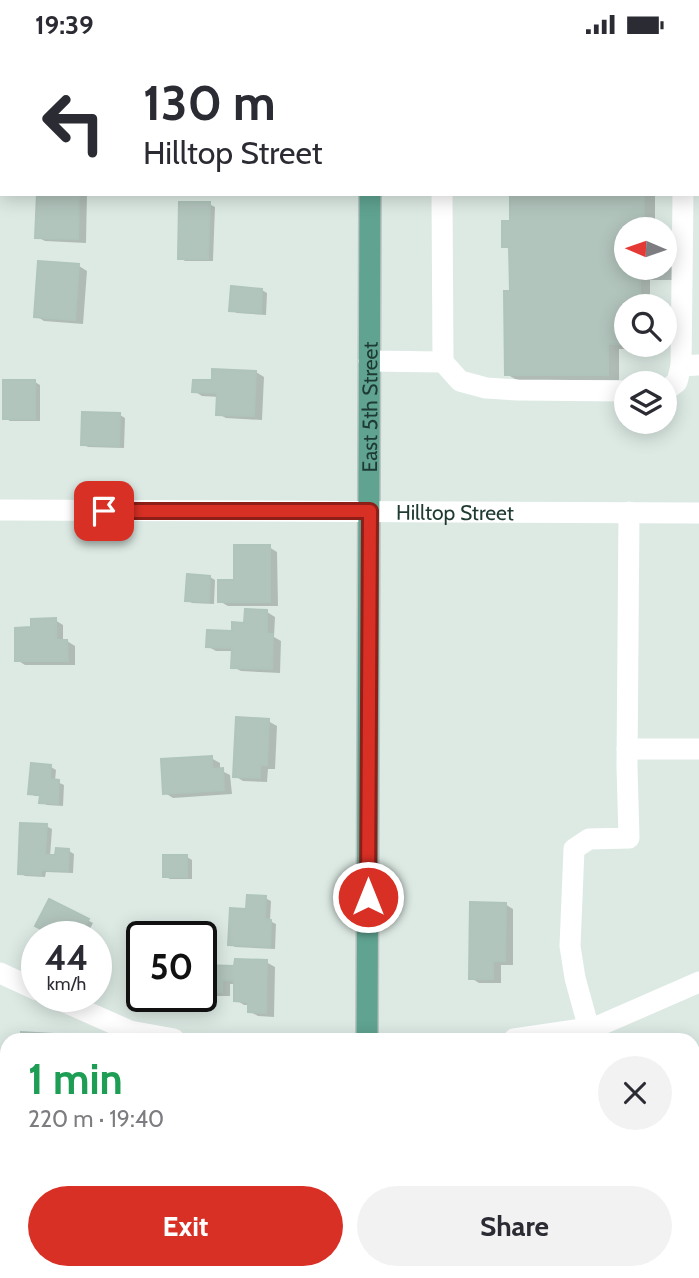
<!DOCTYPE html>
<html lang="en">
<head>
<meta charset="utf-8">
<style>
  :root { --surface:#fff; --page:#f2f2f3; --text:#2b2b33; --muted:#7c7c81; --accent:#d93025 }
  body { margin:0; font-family:Cabin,sans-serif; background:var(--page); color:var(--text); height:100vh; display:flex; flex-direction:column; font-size:26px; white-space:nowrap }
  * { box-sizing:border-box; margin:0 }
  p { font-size:23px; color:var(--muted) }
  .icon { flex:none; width:38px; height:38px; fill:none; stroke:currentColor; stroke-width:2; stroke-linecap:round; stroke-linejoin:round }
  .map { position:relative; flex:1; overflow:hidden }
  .drawer { position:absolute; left:0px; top:984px; width:700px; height:247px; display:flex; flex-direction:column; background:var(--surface); border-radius:21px 21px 0 0; box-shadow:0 4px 18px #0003 }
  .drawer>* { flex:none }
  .hud { position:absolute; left:0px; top:0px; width:700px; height:147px; box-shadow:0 4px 18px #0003; background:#fff; color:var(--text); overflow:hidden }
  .needle { width:46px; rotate:272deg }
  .buttons { position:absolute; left:614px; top:168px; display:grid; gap:14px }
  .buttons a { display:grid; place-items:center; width:63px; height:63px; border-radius:50%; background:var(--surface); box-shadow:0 4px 18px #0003; font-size:35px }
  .speed { position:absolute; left:21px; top:872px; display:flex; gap:14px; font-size:35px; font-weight:700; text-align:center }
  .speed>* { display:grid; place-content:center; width:91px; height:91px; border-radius:50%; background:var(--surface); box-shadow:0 4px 18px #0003; line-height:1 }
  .speed small { font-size:18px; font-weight:400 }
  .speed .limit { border:4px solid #111; border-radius:10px; background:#fff; color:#111 }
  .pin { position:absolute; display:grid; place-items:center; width:60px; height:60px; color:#fff; margin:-30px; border-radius:14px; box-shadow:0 4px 10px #0006 }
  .me { position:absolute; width:77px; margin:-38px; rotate:0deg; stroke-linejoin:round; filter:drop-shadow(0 0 5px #0008) }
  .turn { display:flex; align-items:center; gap:24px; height:147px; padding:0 28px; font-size:32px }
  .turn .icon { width:91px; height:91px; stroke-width:2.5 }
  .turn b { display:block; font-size:49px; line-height:60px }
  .round { display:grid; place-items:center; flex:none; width:74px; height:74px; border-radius:37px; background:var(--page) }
  .headline { display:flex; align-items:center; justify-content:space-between; height:119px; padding:0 28px }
  h1 { font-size:42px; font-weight:800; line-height:52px; color:#1e9e55 }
  .button { display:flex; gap:14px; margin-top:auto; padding:14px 28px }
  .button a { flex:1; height:80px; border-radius:42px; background:var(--accent); color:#fff; font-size:28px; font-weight:800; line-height:80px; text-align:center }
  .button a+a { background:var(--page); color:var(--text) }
  .status { display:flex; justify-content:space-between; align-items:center; height:49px; padding:0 35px; background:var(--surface); direction:ltr }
  .status svg { height:19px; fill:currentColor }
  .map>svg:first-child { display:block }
  .shadow { fill:#0003 }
  .building { fill:#b2c5bd; stroke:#afc4bb; stroke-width:2 }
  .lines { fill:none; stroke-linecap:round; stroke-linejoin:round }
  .major-casing { stroke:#bcc4c2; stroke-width:24 }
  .minor { stroke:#fff; stroke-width:21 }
  .major { stroke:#5fa390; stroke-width:21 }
  .route-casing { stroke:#8d1f18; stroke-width:18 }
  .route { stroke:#d93025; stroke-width:12 }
  .labels { text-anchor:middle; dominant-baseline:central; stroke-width:6; stroke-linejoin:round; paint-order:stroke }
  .street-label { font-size:21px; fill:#1e3a32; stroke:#edf7f2 }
</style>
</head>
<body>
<div class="status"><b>19:39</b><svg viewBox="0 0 49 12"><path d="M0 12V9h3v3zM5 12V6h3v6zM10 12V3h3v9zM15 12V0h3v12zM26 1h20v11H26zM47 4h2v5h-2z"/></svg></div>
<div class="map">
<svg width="699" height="1229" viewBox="0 0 699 1229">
  <rect width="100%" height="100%" fill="#ddeae4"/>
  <path class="shadow" d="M38 0H87V2H38Z
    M640 0H699V10L698 2H640Z
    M38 145H87L86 194 45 192 37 188Z
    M511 145H655V180H626V219H665V214L672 218V231H650V257H626V296H650V300H619V331H517L506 325 511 244V201L504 197 511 173Z
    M209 155 215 158 213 212H185L180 209Z
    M79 217 87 222 83 275 44 272 36 267Z
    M262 241 267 244 266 266 237 264 231 261Z
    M256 323 264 328 262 371 226 369 218 365 219 348 202 347 194 342 213 333Z
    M35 333 40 336V372H10L5 369Z
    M120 366 125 369 124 399 88 398 83 395Z
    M269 498 277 503 278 557H228L219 552Z
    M210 528 215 531 214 555 192 554 187 551Z
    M267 563 275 568 274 588 281 592 280 624 241 622 233 618V602H216L207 597 234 584Z
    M55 571 63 576V592H67L75 597V616H25L17 611 33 580Z
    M268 672 277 677 275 720H268L267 733 243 732 235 727Z
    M211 709 220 714V721L230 726 232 745 173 749 165 744Z
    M51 718 56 721 55 732 64 736 63 757 47 756 41 753 42 747H35L30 744Z
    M46 777 52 780 50 808 69 802 74 805 73 824 46 823 45 828 25 827 20 824Z
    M187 808 192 811V830H170L164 827Z
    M265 849 271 852 270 872 276 875 275 900 235 898 230 895 248 862Z
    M50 852 93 874 86 887H58L38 876Z
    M505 855 513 860V916H501V934H479L471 929Z
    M266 913 275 918 274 968 258 967 249 962 250 956H244L236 951V935H230V947H208L201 943 236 919Z
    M23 985 51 986 56 990H22Z
    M20 1223H76V1228L25 1226Z
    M217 1223H272V1229H218Z"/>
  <path class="building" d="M37 145H79L78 190 35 189Z
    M510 145H644V180H626V219H662L661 226H640V257H626V295H608V326H505L504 242H510L509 198H502V172H510Z
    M179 153H210L208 210H178Z
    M38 212 79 215 75 271 34 268Z
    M231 237 262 240 261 264 229 262Z
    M212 320 256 322 254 367 216 366 217 344 192 343 193 331H212Z
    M3 331H35V370H3Z
    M82 363 120 364 119 397 81 396Z
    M234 496H270V553H218V531H234Z
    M187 525 210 527 209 553 185 552Z
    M245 560 267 561V585H273L272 620 231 619 232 599 206 598 207 581 232 582V573L244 574Z
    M56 569V591H67L68 612H15V579L31 578V570Z
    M236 668 269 670 267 716H260V729L233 728Z
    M212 707V720L223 719 224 741 163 745 161 710Z
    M31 714 51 716 50 730 59 731 58 755 39 754 40 746 28 745Z
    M20 774 47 775 45 806H55L56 799 69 800 68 822 41 821V826L18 825Z
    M163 806H187V828H163Z
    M247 846 266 847 265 870 271 871 270 898 228 896 230 859 246 860Z
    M49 850 89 870 80 887H55L35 877Z
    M470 853 506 854 505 912H493V930H469Z
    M235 910 267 911 266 964 248 963V953L234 952V931H222V943H201V916L234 917Z
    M21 983 52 985 51 990H21Z
    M215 1223H264V1229H215Z"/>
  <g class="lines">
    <g class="major-casing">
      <g id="major">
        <path d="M370 2V0"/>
        <path id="s2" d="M367 990 370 145"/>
        <path d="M363 1229V1223"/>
      </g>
    </g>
    <g class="minor">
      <path d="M698 68 699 63"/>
      <path d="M442 145 443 313"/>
      <path d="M369 312 443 313 460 332 486 339 518 341 626 342"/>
      <path d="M681 317 683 145"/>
      <path d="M665 342 677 333 681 317 699 316"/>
      <path id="s1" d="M0 461 699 464"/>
      <path d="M627 700H699"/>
      <path d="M0 924 37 941"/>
      <path d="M51 947 130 982 174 990"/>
      <path d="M589 980 575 929 570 897 574 800 589 790 629 789 627 718 629 463"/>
      <path d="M514 990 596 978 699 933"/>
    </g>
    <use href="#major" class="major"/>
  </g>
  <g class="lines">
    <g class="route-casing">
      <path id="route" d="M104 462H370L368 848"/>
    </g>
    <use href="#route" class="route"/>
  </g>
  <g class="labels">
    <g class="street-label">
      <text stroke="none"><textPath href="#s2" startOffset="632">East 5th Street</textPath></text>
      <text stroke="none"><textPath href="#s1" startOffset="455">Hilltop Street</textPath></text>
    </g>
  </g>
</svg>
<div class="buttons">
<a><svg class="needle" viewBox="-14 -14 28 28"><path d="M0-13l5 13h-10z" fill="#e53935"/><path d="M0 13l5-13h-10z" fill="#7c7c81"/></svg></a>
<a><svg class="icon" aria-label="search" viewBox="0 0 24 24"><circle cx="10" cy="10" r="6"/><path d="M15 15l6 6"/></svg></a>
<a><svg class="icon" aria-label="layers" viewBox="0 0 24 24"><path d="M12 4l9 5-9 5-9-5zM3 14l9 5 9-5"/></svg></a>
</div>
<div class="speed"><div>44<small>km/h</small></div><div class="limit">50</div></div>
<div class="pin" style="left:104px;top:462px;background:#d93025"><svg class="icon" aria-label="arrive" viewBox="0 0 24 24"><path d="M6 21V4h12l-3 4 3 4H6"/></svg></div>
<svg class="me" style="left:368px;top:848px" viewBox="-20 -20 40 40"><circle r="17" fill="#d93025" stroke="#fff" stroke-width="3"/><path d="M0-11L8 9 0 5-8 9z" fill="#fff"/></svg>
<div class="hud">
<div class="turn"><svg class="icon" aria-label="left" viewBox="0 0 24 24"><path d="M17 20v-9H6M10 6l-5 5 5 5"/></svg><div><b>130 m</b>Hilltop Street</div></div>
</div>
<section class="drawer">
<div class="headline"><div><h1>1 min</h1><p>220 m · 19:40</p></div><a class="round"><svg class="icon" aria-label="close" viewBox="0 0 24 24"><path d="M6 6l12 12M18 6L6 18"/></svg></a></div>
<div class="button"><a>Exit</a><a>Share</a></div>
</section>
</div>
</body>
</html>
